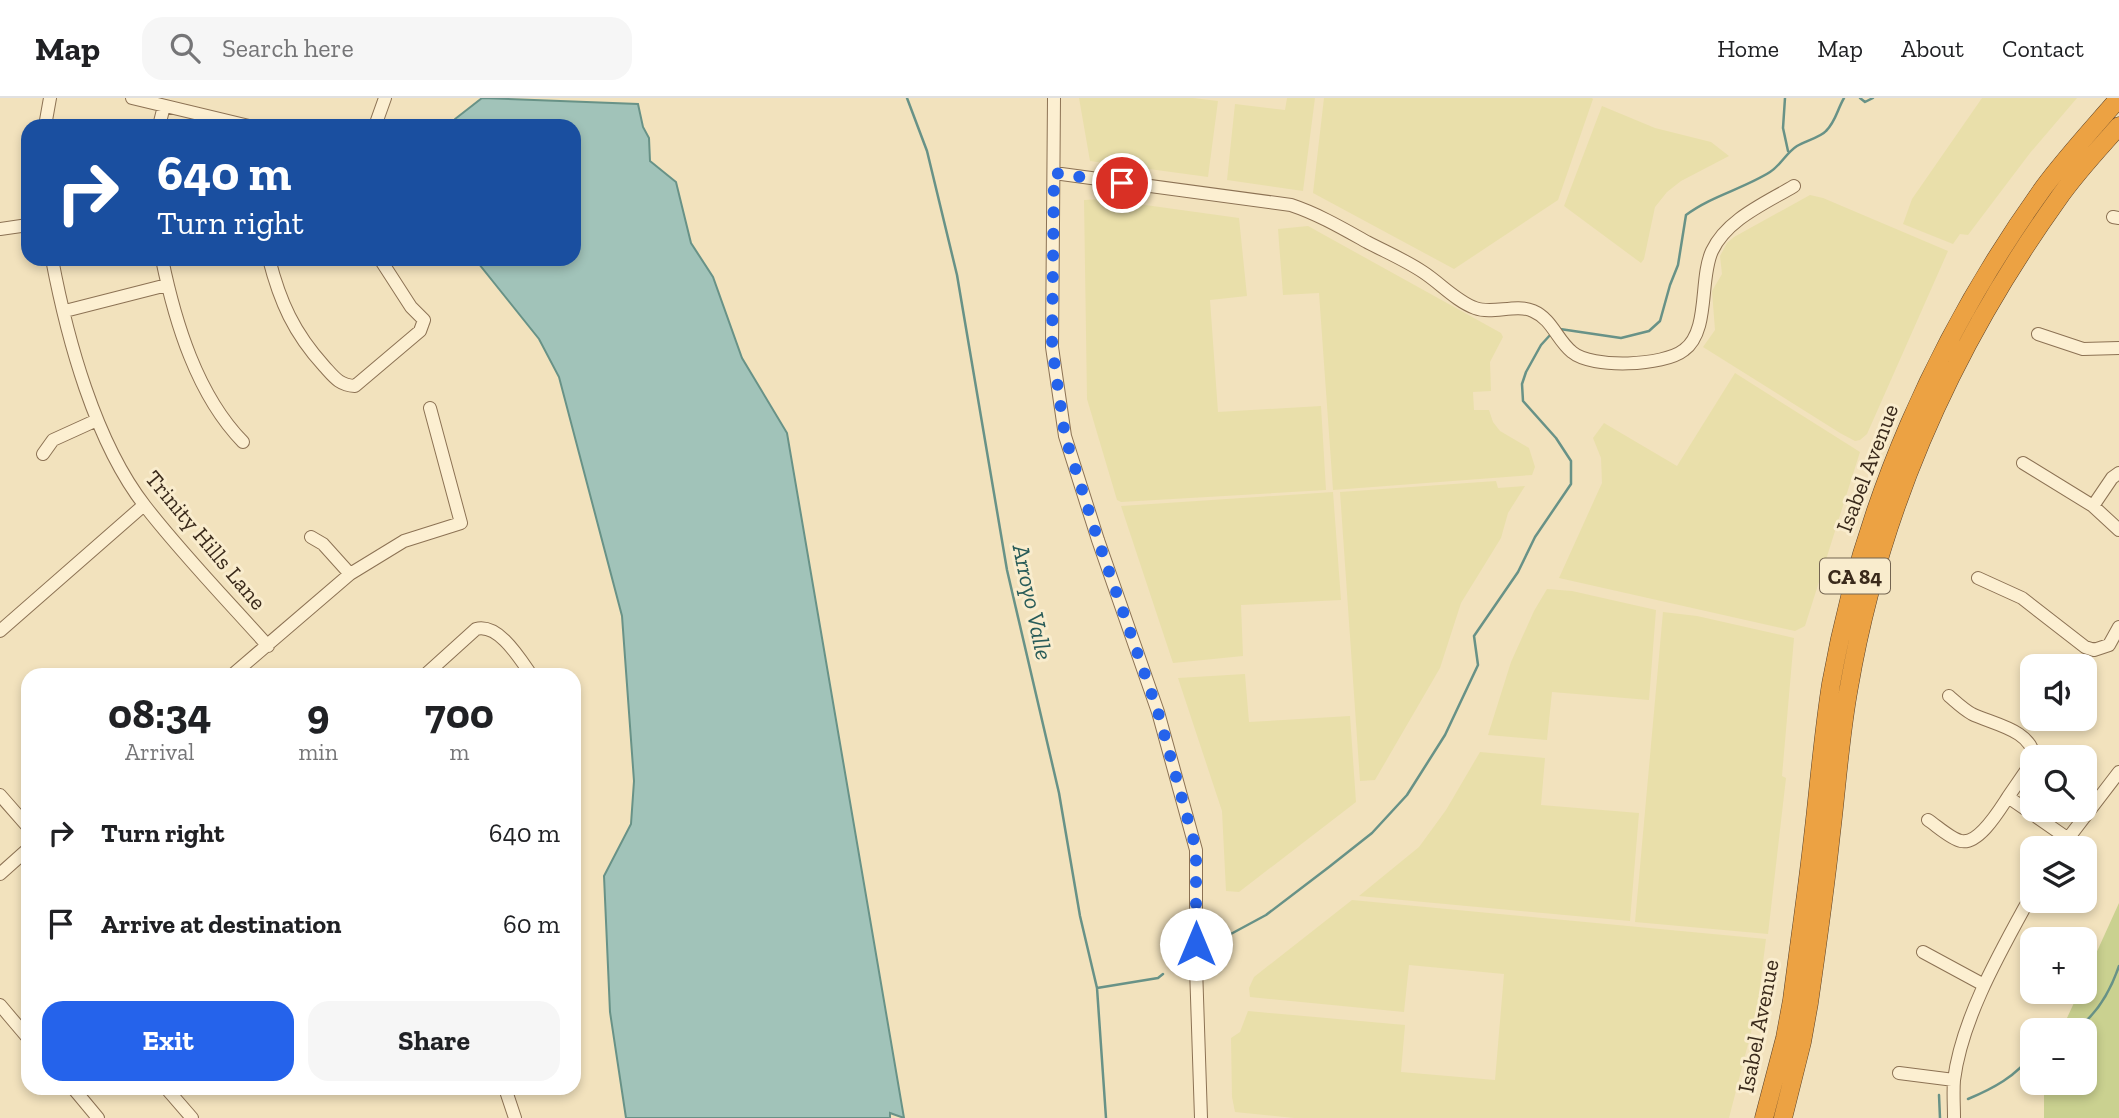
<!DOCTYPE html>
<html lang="en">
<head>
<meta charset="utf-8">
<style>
  :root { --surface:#fff; --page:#f6f6f6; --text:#202124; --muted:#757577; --line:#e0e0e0; --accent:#2563eb }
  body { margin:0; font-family:"Zilla Slab",serif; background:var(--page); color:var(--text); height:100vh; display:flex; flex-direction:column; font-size:26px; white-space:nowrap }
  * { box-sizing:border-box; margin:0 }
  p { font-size:23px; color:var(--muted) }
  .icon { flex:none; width:38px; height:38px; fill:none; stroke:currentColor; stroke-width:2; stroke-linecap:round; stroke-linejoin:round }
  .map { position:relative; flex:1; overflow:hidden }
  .panel { position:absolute; left:21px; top:570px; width:560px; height:427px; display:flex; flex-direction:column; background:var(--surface); border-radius:21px; box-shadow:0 4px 10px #0003 }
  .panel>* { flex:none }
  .guide { position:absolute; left:21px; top:21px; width:560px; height:147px; border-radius:21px; box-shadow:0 4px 10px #0003; background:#1a4fa0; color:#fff; overflow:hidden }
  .fabs { position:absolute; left:2020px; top:556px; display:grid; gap:14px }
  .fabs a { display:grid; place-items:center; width:77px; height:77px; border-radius:14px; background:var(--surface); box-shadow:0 4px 10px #0003; font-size:35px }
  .pin { position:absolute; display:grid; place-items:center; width:60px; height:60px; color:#fff; margin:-30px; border:4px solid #fff; border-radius:50%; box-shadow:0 2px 7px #0007 }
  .me { position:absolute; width:77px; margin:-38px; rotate:0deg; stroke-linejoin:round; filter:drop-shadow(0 0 5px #0008) }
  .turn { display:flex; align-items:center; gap:24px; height:147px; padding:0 21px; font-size:32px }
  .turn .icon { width:91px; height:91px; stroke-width:2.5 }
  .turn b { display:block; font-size:49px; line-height:60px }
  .eta { display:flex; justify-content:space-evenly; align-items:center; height:119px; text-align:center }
  .eta b { font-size:42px; font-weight:700; line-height:49px }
  .cta { display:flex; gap:14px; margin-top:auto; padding:14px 21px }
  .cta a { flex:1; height:80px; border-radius:21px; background:var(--accent); color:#fff; font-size:28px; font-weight:700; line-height:80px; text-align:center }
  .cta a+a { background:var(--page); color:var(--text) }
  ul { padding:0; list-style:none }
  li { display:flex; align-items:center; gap:21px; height:91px; padding:0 21px }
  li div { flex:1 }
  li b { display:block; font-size:26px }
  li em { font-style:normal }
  header { display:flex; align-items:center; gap:42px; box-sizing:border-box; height:98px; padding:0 35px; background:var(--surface); border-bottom:2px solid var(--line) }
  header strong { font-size:33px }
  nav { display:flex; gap:38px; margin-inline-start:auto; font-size:24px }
  .search { width:490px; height:63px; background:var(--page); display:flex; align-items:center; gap:18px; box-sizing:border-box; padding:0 24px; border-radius:21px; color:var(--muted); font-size:26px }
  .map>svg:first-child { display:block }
  .farmland { fill:#e9dfaa }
  .green { fill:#cad190 }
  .water { fill:#a1c3b9; stroke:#689287; stroke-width:2 }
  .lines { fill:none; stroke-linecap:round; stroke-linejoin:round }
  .stream { stroke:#689287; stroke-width:2.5 }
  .minor-casing { stroke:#8c7254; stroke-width:14 }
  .highway-casing { stroke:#594029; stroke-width:19 }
  .minor { stroke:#fcefd1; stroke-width:12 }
  .highway { stroke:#eca243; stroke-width:18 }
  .route { stroke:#2563eb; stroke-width:12; stroke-dasharray:0 21.6 }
  .labels { text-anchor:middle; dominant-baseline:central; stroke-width:6; stroke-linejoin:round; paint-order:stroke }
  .shield { fill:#f9eccd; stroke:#736450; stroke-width:2 }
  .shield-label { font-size:21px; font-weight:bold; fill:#3a2a1b }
  .street-label { font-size:23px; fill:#3a2a1b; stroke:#f9eccd }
  .water-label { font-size:24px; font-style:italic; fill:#285b58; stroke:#f9eccd }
</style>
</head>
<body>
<header>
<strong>Map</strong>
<div class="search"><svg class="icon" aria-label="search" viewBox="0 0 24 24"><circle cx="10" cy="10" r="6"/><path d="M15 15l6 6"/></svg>Search here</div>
<nav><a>Home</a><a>Map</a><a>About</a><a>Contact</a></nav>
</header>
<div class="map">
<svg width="2119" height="1020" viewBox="0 0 2119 1020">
  <rect width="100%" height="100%" fill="#f2e2bd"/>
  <path class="farmland" d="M1079 0H1193L1218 3 1208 79 1090 63Z
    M1287 0H1315L1303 93 1227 82 1235 6 1285 12Z
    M1324 0H1592L1593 1 1558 102 1454 171 1313 95Z
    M1982 0H2077L2030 55 1968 137 1960 136 1953 146 1903 126 1912 101Z
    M1602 8 1655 30 1711 44 1729 58 1681 83 1667 94 1655 109 1644 161 1641 165 1564 108Z
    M1810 97 1823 100 1948 153 1867 336 1860 342 1855 343 1840 335 1703 249 1715 232 1712 193 1722 176 1720 158 1727 145 1734 139Z
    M1102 101 1239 120 1247 198 1210 202 1218 314 1321 308 1326 392 1121 404 1117 402 1087 301 1084 102Z
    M1308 128 1501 235 1503 239 1490 264 1491 293 1473 294 1474 312H1489L1493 324 1500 333 1529 350 1535 369 1532 377 1333 392 1319 195 1283 197 1278 131Z
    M1735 275 1860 354 1805 528 1795 533 1559 480 1602 385 1601 360 1593 340 1604 325 1677 368Z
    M1496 383 1498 390 1525 388 1508 415 1501 440 1461 505 1440 570 1375 682 1360 683 1340 394Z
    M1333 394 1341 502 1241 507 1243 558 1173 565 1121 408Z
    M1547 491 1572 493 1656 512 1649 602 1552 594 1547 642 1488 637 1511 564 1534 513Z
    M1663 514 1697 518 1794 540 1782 678 1786 680 1768 836 1635 824Z
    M1245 576 1249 624 1350 618 1356 704 1239 794 1226 793 1222 713 1178 580Z
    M1480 654 1545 660 1541 707 1639 715 1630 823 1359 798 1419 749 1446 712Z
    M1352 802 1766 841 1757 911 1729 1020H1294L1235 1014 1232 999 1231 940 1240 934 1248 913 1405 927 1401 974 1495 982 1504 876 1409 867 1404 914 1250 899 1249 890 1254 879Z"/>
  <path class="green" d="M2119 805V1020H2044V985H2084V933H2061L2079 894H2084V882Z"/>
  <path class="water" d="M482 0 638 6 643 29 649 40 650 63 676 84 691 145 713 179 742 260 787 335 904 1020 890 1015V1020H626L610 914 604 778 631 726 634 683 622 518 559 279 539 241 475 161H574V28H453L455 21Z"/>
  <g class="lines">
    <path class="stream" d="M907 0 927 53 957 177 1007 472 1059 695 1080 818 1097 890 1106 1020
      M1785 0 1783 30 1788 53
      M1860 0 1865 4 1873 0
      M1560 231 1621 240 1649 233 1660 223 1670 187 1678 167 1686 117C1711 98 1743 91 1770 74 1781 67 1786 55 1797 48 1805 43 1821 39 1826 33 1836 23 1837 12 1844 0
      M1216 844 1266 817 1329 769 1372 735 1407 697 1445 637 1478 567 1474 538 1518 474 1535 439 1571 386V363L1556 340 1523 303 1522 286 1526 274 1541 247 1551 236
      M1097 890 1158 880 1163 876
      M2073 933C2097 918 2110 894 2119 868
      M1939 997 1940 1020
      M1968 1001C1992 991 2017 978 2032 956"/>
    <g class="minor-casing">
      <path id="minor" d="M132 0 249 28
        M1054 0 1052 249 1065 338 1098 442 1158 614 1196 752V869L1201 1020
        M45 28 50 0
        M159 28 164 8
        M375 28 385 0
        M1054 75 1291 107C1318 116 1342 130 1367 144 1386 154 1405 162 1423 174 1440 185 1456 203 1475 210 1493 217 1515 205 1533 213 1552 221 1557 242 1572 254 1592 271 1664 268 1684 252 1710 233 1699 181 1712 153 1727 121 1766 105 1794 88
        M2113 119 2119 120
        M0 131 28 127
        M52 161C67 240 95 344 145 408 183 457 227 502 268 548
        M162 161C175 224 197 297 243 344
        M269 161C280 204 294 235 324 268 334 279 339 287 355 288L420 233 424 222 411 209 380 161
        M65 213 167 187
        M2038 236 2083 251 2119 250
        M43 356 53 342 97 322
        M2023 365 2093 408 2119 432
        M2093 408 2112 380 2119 375
        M311 439 323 446 350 476
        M1978 480 2022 500 2085 549 2094 552 2109 547 2119 529
        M0 533 144 407
        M231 578 350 476 404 443 461 425 430 310
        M424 578 476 531C499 525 520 561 532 578
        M1949 598C1956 604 1963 611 1972 616 1992 626 2033 632 2034 660
        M0 697 28 729
        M2008 699 2032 664
        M1928 722C1937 728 1951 741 1961 743 1979 747 2000 711 2008 699L2067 740
        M2060 751 2119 674
        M0 776 28 751
        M1923 854 1984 887
        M0 907 28 940
        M1899 975 1954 982
        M73 990 98 1020
        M166 990 192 1020
        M505 990 515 1020
        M1954 1020C1954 1008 1953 994 1954 982 1962 919 2002 851 2032 796"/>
    </g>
    <g class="highway-casing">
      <path id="highway" d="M1764 1020 1785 940 1792 902C1799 847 1807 793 1813 739 1819 688 1823 637 1831 586 1863 406 1937 238 2044 89 2067 58 2094 29 2119 0
        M1783 1020 1802 944 1809 905C1817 849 1825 793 1831 736 1837 687 1840 638 1849 589 1880 409 1952 249 2058 101 2076 75 2098 52 2119 28"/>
    </g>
    <use href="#minor" class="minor"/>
    <use href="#highway" class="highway"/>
  </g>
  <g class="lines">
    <path class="route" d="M1122 85 1054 75 1052 249 1065 338 1098 442 1158 614 1196 751V846"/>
  </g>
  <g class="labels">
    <rect class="shield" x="1820" y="460.5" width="70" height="35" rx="5"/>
    <g class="shield-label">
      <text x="1855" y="478">CA 84</text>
    </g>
    <g class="street-label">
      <text transform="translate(1867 370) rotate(-69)">Isabel Avenue</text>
      <text transform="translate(206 442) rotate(50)">Trinity Hills Lane</text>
      <text transform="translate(1758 928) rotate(-79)">Isabel Avenue</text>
    </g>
    <g class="water-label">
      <text transform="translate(1033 504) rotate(78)">Arroyo Valle</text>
    </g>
  </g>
</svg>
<div class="fabs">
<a><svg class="icon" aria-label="sound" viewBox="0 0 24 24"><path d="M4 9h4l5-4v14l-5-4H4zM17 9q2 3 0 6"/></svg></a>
<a><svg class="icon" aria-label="search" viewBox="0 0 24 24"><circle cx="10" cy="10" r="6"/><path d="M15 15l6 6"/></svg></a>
<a><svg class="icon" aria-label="layers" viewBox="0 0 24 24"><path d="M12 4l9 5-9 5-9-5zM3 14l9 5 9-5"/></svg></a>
<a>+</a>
<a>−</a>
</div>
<div class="pin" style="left:1122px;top:85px;background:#d93025"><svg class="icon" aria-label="arrive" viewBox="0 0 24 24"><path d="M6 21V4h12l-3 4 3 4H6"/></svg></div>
<svg class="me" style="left:1196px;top:846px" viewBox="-20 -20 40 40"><circle r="19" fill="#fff"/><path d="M0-13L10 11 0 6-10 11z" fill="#2563eb"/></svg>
<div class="guide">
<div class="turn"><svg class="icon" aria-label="right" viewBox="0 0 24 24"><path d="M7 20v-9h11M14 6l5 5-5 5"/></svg><div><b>640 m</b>Turn right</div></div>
</div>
<section class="panel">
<div class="eta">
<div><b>08:34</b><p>Arrival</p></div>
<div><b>9</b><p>min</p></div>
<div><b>700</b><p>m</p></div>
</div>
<ul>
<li><svg class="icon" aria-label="right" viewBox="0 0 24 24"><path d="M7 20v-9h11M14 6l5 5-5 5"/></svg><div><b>Turn right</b></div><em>640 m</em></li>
<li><svg class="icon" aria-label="arrive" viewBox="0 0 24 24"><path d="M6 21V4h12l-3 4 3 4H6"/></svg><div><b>Arrive at destination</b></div><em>60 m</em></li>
</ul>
<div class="cta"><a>Exit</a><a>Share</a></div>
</section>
</div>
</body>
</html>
